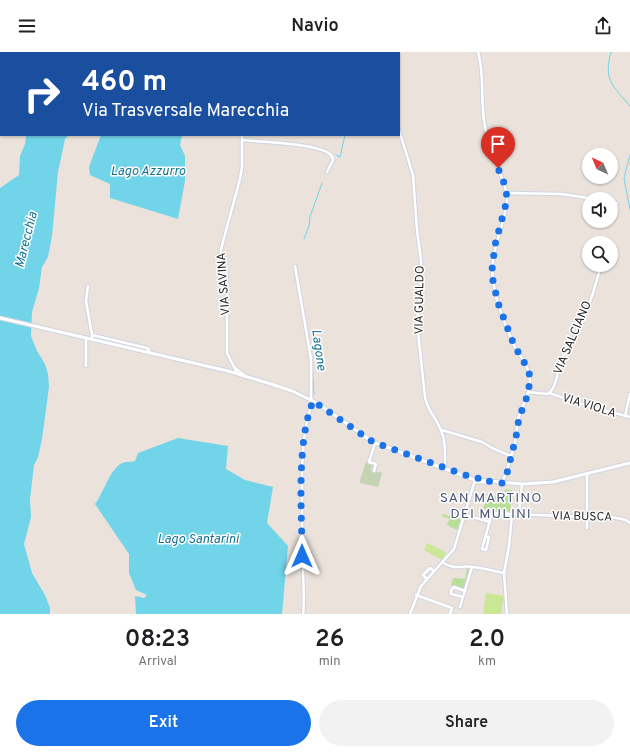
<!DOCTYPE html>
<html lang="en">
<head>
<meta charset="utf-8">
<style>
  :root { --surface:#fff; --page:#f2f2f2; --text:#202124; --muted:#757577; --accent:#1a73e8 }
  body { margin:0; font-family:Overpass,sans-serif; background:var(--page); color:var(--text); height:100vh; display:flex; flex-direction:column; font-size:15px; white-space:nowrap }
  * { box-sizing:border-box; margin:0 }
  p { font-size:13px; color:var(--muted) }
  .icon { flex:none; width:22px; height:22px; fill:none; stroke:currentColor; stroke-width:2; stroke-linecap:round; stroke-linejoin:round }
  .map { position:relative; height:562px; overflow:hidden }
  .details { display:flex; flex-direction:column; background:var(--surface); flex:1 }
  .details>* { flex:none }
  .top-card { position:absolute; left:0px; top:0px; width:400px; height:84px; box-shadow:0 1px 3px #0004; background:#1a4fa0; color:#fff; overflow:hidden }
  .needle { width:26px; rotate:316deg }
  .controls { position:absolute; left:582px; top:96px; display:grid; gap:8px }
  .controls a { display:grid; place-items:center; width:36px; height:36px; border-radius:50%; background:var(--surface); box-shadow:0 1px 3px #0004; font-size:20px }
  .pin { position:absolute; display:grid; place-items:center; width:34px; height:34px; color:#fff; margin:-41px -17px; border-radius:50% 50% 50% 0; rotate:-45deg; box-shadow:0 0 4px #0007 }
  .pin .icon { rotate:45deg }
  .me { position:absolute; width:44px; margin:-22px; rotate:0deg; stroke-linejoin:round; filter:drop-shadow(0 0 3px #0008) }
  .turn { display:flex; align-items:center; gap:14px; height:84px; padding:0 16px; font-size:18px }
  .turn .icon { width:52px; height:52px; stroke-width:2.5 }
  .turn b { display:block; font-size:28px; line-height:34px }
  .eta { display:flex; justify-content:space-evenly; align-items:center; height:68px; text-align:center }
  .eta b { font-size:24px; font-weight:600; line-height:28px }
  .button { display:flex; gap:8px; margin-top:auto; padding:8px 16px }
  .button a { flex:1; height:46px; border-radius:24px; background:var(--accent); color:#fff; font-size:16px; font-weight:600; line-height:46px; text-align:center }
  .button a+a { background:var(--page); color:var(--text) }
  header { display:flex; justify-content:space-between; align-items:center; height:52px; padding:0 16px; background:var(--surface); font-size:18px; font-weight:600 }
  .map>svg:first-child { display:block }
  .green { fill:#b7df99 }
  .cemetery { fill:#c6d3b3 }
  .pitch { fill:#cbe695 }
  .water { fill:#72d4e8 }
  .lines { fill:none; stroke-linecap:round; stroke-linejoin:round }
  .stream { stroke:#72d4e8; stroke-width:1 }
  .minor-casing { stroke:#d0d5e1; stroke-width:4.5 }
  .secondary-casing { stroke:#d0d5e1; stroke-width:5 }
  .minor { stroke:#fff; stroke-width:2.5 }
  .secondary { stroke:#fff; stroke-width:3 }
  .route { stroke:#1a73e8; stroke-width:7; stroke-dasharray:0 12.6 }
  .labels { text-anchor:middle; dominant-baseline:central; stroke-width:3; stroke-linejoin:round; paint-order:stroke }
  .street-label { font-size:12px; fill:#282828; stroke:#fff }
  .water-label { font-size:13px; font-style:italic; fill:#137291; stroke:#fff }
  .quarter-label { font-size:14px; letter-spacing:1px; fill:#4b5777; stroke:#fff }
</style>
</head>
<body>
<header><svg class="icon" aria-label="menu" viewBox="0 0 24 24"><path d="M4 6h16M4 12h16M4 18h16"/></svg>Navio<svg class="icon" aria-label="share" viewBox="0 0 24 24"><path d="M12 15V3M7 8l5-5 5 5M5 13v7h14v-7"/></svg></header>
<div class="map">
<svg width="630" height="562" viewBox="0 0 630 562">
  <rect width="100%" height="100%" fill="#eae2db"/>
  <path class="green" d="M505 437 512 438 510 460 483 457 488 442 495 444V445L504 446Z
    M442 462 461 467 457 478 449 474 447 472 450 467 442 464Z
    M467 516 469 517 464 537 451 533 453 526 465 527Z"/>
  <path class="cemetery" d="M366 410 373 412 371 418 382 421 378 435 360 431V428Z"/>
  <path class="pitch" d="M427 491 446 500 442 508 424 498Z
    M486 541 504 544 501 562H483Z"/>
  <path class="water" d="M26 83H69L65 87 58 120 52 184 48 205 42 215 39 236 32 260 31 284 37 299 45 312 48 322 49 335 42 387 38 405 34 413 30 447 31 465 24 492 32 521 45 543 50 556V562H0V136L19 123 20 104 25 92Z
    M101 83H182L180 93 185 104V129L178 167 110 146V132L90 123 89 115Z
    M178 386 228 394 226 417 245 428 273 435 267 471 288 494 282 562H136L135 544 144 546 147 543 136 538 129 521V502L95 452C104 441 110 414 125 410 128 410 132 410 135 409L138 401Z"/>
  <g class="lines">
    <path class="stream" d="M611 0C603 28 613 34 630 54
      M336 103 340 105 345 83
      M630 103 624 126 630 158
      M304 187 309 174 310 165 322 131
      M312 311 314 342"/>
    <g class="minor-casing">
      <path id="minor" d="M478 0C485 24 480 50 485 75 488 89 494 102 498 116 502 126 507 136 507 147 505 175 489 199 493 228 496 250 504 270 513 291 519 304 530 314 530 329 530 342 523 352 519 364 517 371 517 378 516 385 513 401 508 416 502 431
        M247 1 248 0
        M385 1V0
        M399 78 413 123 417 178 421 209V229L417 271 425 345C428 360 435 364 440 376 446 388 445 403 445 416
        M242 88C260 90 320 91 331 103 333 105 333 106 333 108L327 120
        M507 141 562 142 595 147
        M611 150 617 151
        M295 214 311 307V348
        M88 234 86 249 92 283
        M92 287V283L147 296 149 298 148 301
        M86 314V286
        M235 316 244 323
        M235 321 236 319 227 301V231L226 218 221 205V197L240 127 242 115V83
        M528 340 547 342C557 338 557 318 561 308 566 298 573 289 578 279 588 260 594 238 600 217L598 215 593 213
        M549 341 585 353 630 365
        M625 364 630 342
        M442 378 482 390 492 396 511 404
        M374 419 376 412 369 410 375 391
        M587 422V476
        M465 463 490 470
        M519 463 522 432
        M486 484 489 485 486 498 482 497 492 461 587 465 607 464 626 468 630 471
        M442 510C456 519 459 513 473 515 483 516 494 519 504 521
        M426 526 423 523 430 516 434 519
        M416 543 452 556 450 562
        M463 545 451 542V538L454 535 465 539
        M460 555 472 515
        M303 562C305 547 303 532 303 516 302 494 302 471 302 449 302 415 301 381 313 349
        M410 562 421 534 454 497 475 428
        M507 562 504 521 509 494 512 463"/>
    </g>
    <g class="secondary-casing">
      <path id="secondary" d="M0 266 228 319 271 332 292 339 317 351 373 390 475 428
        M475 428a2 2 0 1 1 4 0a2 2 0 1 1-4 0Z
        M479 428 522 432 553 430 630 411
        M478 430H488"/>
    </g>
    <use href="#minor" class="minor"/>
    <use href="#secondary" class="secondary"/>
  </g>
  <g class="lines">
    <path class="route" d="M302 504C302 457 296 393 313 349L373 390 465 423 478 426 479 428 502 431 507 421 516 385 519 366 528 342 530 327 529 320 524 310 514 293 498 251 493 229 492 218 495 193 507 148 506 136 498 116"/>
  </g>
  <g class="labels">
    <g class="street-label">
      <text transform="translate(224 232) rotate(-94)">VIA SAVINA</text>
      <text transform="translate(420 248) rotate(-89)">VIA GUALDO</text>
      <text transform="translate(573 286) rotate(-67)">VIA SALCIANO</text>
      <text transform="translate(589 354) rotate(17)">VIA VIOLA</text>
      <text transform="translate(582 465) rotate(1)">VIA BUSCA</text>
    </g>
    <g class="water-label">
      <text x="148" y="120">Lago Azzurro</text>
      <text transform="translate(27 188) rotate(-76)">Marecchia</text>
      <text transform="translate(318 298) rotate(82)">Lagone</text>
      <text x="198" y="488">Lago Santarini</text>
    </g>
    <g class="quarter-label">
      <text x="491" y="446">SAN MARTINO<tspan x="491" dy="16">DEI MULINI</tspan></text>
    </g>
  </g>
</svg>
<div class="controls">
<a><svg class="needle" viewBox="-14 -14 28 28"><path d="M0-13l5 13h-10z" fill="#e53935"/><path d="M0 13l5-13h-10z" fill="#757577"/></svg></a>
<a><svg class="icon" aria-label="sound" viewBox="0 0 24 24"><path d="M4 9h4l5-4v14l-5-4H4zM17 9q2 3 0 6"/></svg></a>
<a><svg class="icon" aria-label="search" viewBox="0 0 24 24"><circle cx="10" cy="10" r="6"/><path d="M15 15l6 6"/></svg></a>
</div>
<div class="pin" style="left:498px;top:116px;background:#d93025"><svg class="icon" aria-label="arrive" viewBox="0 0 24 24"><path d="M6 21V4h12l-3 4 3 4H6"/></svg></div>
<svg class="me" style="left:302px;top:504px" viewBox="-20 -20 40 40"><path d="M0-17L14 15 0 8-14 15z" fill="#1a73e8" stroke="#fff" stroke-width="4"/></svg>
<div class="top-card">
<div class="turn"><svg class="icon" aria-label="right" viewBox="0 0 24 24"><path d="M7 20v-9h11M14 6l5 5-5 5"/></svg><div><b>460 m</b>Via Trasversale Marecchia</div></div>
</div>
</div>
<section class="details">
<div class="eta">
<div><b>08:23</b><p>Arrival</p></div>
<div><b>26</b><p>min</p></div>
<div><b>2.0</b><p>km</p></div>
</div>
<div class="button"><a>Exit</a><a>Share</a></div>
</section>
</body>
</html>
